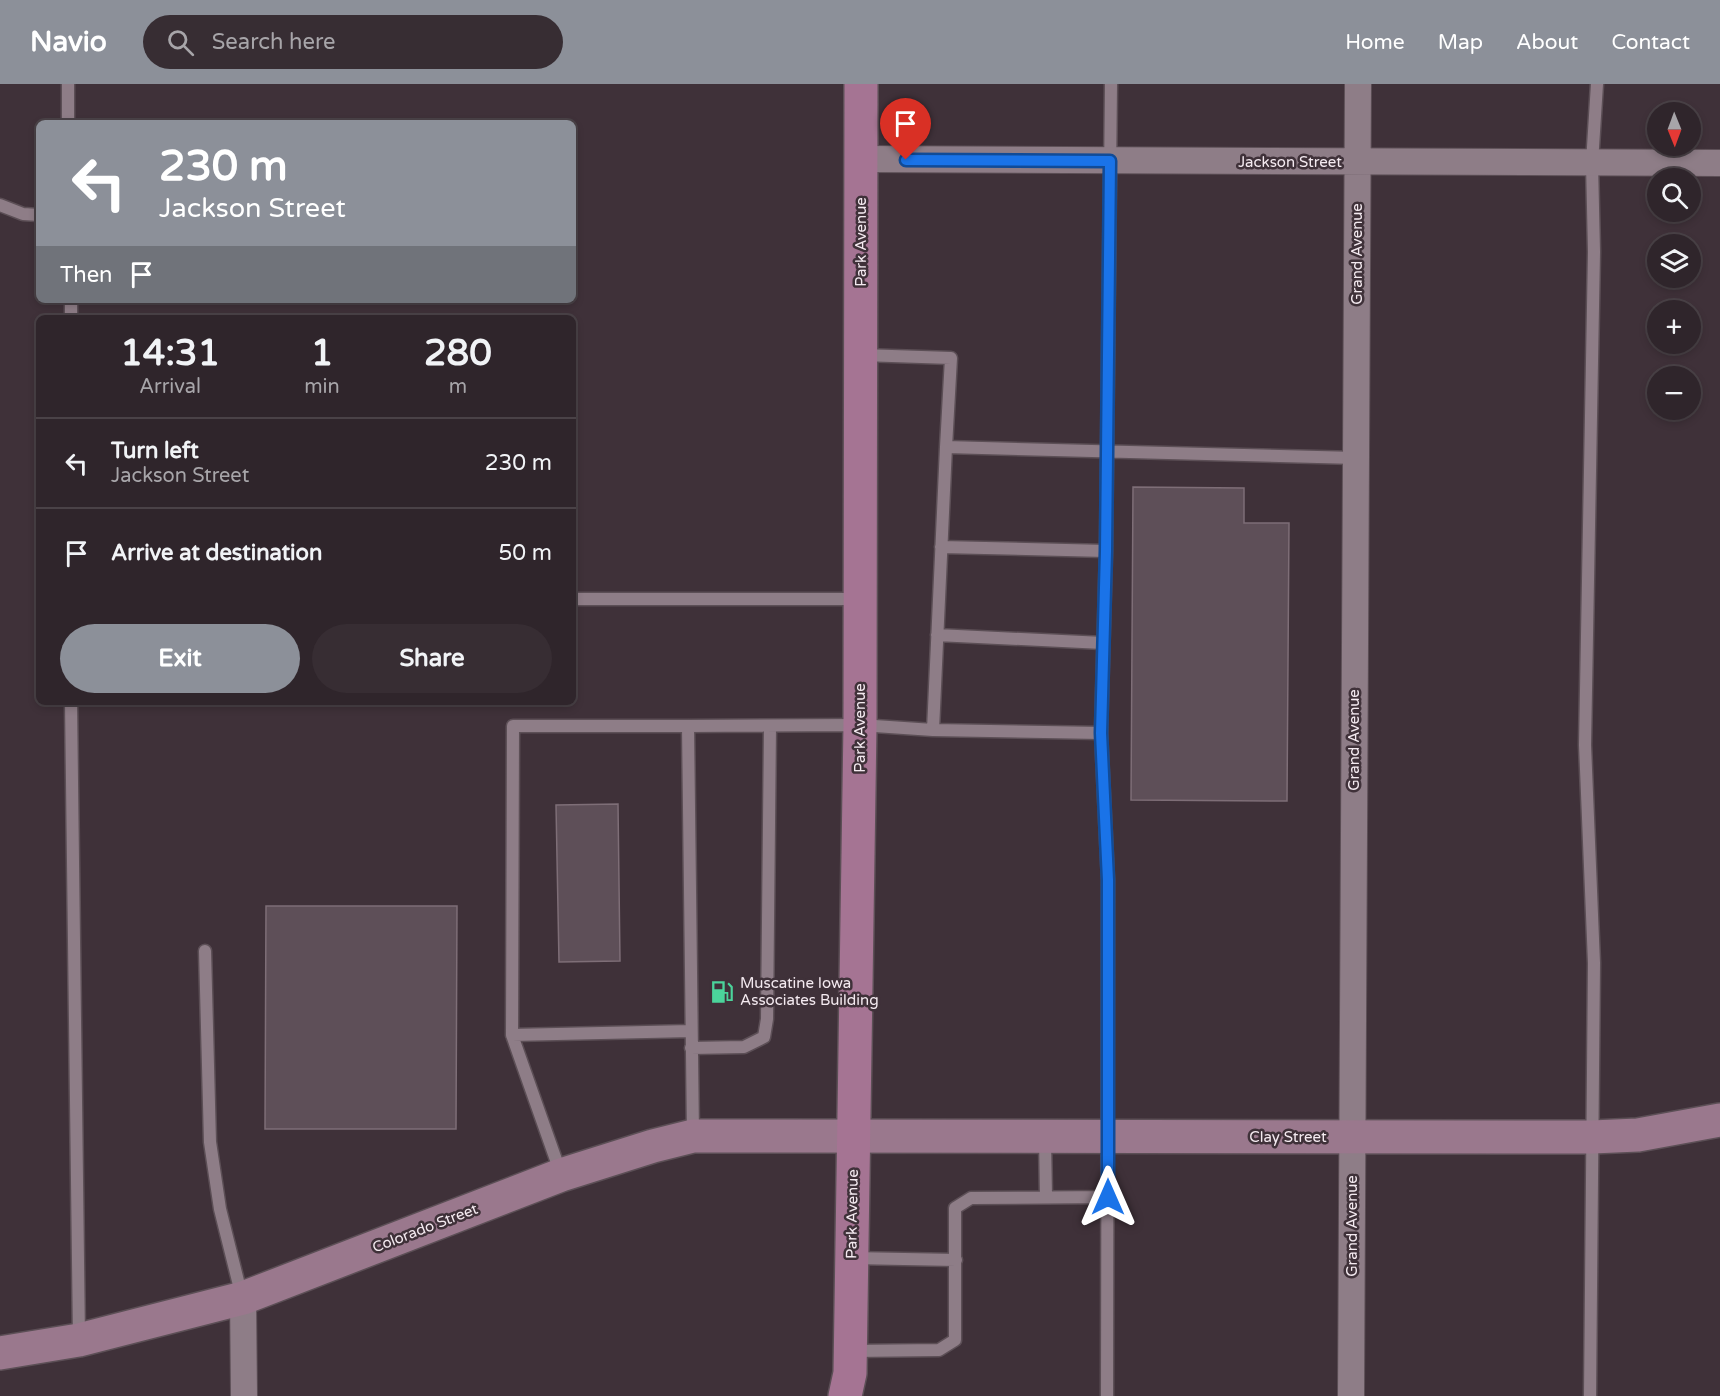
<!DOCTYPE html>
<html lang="en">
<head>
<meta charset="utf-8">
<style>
  :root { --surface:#2f252b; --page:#372d33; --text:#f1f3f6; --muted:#a7a5a9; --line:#4a4247; --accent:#8c9099 }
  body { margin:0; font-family:"Varela Round",sans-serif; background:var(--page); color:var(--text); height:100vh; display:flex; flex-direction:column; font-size:22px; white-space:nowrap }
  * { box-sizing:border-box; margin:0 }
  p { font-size:20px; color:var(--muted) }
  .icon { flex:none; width:33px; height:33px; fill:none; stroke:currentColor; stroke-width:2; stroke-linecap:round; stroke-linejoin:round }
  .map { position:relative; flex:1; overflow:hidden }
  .drawer { position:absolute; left:36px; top:231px; width:540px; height:390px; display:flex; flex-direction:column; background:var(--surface); border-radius:9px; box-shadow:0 3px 9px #0003,0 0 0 2px var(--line) }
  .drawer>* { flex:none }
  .guide { position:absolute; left:36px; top:36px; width:540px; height:183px; border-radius:9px; box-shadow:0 3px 9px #0003,0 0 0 2px var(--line); background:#8c9099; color:#fff; overflow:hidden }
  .needle { width:39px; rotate:179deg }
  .fabs { position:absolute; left:1647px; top:18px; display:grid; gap:12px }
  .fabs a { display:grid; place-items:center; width:54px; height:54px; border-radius:50%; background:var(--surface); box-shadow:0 3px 9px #0003,0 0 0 2px var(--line); font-size:30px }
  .pin { position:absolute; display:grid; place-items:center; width:51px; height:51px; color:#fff; margin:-62px -26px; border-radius:50% 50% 50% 0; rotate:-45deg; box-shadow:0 0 6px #0007 }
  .pin .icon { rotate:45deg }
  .me { position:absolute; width:66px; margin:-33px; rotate:0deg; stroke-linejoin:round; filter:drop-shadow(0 0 4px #0008) }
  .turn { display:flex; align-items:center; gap:21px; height:126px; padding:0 24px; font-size:27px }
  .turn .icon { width:78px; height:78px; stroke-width:2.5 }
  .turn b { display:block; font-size:42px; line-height:51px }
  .then { display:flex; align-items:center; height:57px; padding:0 24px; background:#0003; gap:12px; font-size:22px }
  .eta { display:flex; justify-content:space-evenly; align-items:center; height:102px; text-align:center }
  .eta b { font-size:36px; font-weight:700; line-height:42px }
  .action { display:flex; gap:12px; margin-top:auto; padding:12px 24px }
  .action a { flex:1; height:69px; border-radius:36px; background:var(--accent); color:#fff; font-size:24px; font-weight:700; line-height:69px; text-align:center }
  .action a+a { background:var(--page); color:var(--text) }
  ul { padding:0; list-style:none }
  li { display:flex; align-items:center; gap:18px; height:90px; padding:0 24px; border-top:2px solid var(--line) }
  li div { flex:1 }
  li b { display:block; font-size:22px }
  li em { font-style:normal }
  header { display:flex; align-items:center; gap:36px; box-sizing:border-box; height:84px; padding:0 30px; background:var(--accent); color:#fff }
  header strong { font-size:28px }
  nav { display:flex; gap:33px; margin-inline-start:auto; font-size:21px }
  .search { width:420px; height:54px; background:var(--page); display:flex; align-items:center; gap:15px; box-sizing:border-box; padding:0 21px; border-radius:33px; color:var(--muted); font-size:22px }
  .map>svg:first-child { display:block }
  .building { fill:#5e4f58; stroke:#7e6e77; stroke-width:1.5 }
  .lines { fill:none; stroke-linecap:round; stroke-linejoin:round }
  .lane-casing { stroke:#5c4f56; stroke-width:15 }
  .street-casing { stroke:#5c4f56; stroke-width:28 }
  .secondary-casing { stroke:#5c4f56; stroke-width:36 }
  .primary-casing { stroke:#5c4f56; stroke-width:36 }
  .lane { stroke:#8e7d87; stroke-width:12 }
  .street { stroke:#8e7d87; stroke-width:26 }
  .secondary { stroke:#9a788d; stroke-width:33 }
  .primary { stroke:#a57493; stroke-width:33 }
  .route-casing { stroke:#114b97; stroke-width:15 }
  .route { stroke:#1a73e8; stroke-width:10 }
  .labels { text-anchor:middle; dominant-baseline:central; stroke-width:5; stroke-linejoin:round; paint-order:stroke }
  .street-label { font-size:15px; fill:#f4eaf0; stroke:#3f3139 }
  .poi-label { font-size:15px; fill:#f4eaf0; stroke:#3f3139; text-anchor:start }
</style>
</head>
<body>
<header>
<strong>Navio</strong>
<div class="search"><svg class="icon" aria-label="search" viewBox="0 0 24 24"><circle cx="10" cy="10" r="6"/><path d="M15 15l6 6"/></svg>Search here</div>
<nav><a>Home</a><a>Map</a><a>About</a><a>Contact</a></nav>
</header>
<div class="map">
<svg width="1720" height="1312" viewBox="0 0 1720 1312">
  <rect width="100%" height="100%" fill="#3f3139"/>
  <path class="building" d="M1133 403 1244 404V439H1289L1287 717 1131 716Z
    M618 720 620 877 559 878 556 721Z
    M266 822H457L456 1045H265Z"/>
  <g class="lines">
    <g class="lane-casing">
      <path id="lane" d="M68 0V39
        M0 121 23 130 39 131
        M71 216V234
        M862 271 951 274 946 363 1356 374
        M941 463 1106 467
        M573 515H859
        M937 551 1103 559
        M71 618 79 1255
        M933 646 946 363
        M1101 649 1108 796 1107 1312
        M205 867 210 1058 220 1125 242 1213
        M512 951 691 947
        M691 964 744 963 764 953 767 935 770 642
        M693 1051 688 642 860 641 933 646 1101 649 1106 467 1111 0
        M1045 1055 1046 1113
        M561 1090 512 951 513 642H688
        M852 1174 956 1176
        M851 1267 939 1266 955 1256V1124L971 1114 1108 1113
        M1590 1312 1594 879 1585 661 1594 168 1592 79 1597 0"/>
    </g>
    <g class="street-casing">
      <path id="street" d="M860 75 1720 79
        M243 1214 244 1312
        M1351 1312 1358 0"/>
    </g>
    <g class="secondary-casing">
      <path id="secondary" d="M0 1269 79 1256 243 1214 561 1091 653 1062 693 1052 1592 1053 1638 1051 1720 1036"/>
    </g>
    <g class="primary-casing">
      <path id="primary" d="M845 1312 850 1289 860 641 861 0"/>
    </g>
    <use href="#lane" class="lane"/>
    <use href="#street" class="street"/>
    <use href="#secondary" class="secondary"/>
    <use href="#primary" class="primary"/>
  </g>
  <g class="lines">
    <g class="route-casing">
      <path id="route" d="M906 76 1110 77 1106 467 1101 649 1108 796V1113"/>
    </g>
    <use href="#route" class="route"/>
  </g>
  <defs>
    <g id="fuel-bare" transform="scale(1.8)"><path d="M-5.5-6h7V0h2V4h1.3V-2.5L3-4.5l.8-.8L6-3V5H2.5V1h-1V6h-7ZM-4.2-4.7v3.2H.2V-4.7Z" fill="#4bd49b" stroke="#3f3139" stroke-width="2.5" paint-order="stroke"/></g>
  </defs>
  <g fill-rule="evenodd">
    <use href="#fuel-bare" x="722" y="908"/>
  </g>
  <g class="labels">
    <g class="street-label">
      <text x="1290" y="78">Jackson Street</text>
      <text transform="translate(861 158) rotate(-90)">Park Avenue</text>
      <text transform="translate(1357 170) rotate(-90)">Grand Avenue</text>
      <text transform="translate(860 644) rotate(-90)">Park Avenue</text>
      <text transform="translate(1354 656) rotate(-90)">Grand Avenue</text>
      <text x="1288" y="1053">Clay Street</text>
      <text transform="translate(852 1130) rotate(-89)">Park Avenue</text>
      <text transform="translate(1352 1142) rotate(-90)">Grand Avenue</text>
      <text transform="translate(425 1144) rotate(-21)">Colorado Street</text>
    </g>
    <g class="poi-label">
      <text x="740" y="899">Muscatine Iowa<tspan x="740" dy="17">Associates Building</tspan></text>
    </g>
  </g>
</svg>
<div class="fabs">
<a><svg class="needle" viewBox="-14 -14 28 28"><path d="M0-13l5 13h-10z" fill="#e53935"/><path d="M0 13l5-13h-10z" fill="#a7a5a9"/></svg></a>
<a><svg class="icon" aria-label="search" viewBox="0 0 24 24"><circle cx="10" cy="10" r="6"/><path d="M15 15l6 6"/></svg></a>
<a><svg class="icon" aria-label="layers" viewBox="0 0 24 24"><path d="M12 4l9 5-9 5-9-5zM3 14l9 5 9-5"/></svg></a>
<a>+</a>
<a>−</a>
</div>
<div class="pin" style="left:906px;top:76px;background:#d93025"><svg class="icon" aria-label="arrive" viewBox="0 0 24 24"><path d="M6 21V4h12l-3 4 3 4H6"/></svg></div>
<svg class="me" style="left:1108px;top:1113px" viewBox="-20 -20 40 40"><path d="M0-17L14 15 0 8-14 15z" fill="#1a73e8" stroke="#fff" stroke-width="4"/></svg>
<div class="guide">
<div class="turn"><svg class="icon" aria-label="left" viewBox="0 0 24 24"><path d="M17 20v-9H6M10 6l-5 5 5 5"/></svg><div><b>230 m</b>Jackson Street</div></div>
<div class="then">Then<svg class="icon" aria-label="arrive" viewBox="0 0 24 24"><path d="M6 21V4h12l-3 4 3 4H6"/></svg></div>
</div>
<section class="drawer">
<div class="eta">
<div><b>14:31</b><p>Arrival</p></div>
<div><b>1</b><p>min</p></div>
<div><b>280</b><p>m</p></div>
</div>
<ul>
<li><svg class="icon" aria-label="left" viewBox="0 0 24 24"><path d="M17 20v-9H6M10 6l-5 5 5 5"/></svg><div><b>Turn left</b><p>Jackson Street</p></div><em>230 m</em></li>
<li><svg class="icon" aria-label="arrive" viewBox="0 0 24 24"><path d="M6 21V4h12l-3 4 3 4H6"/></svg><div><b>Arrive at destination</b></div><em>50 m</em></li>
</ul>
<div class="action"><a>Exit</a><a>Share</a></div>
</section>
</div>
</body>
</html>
